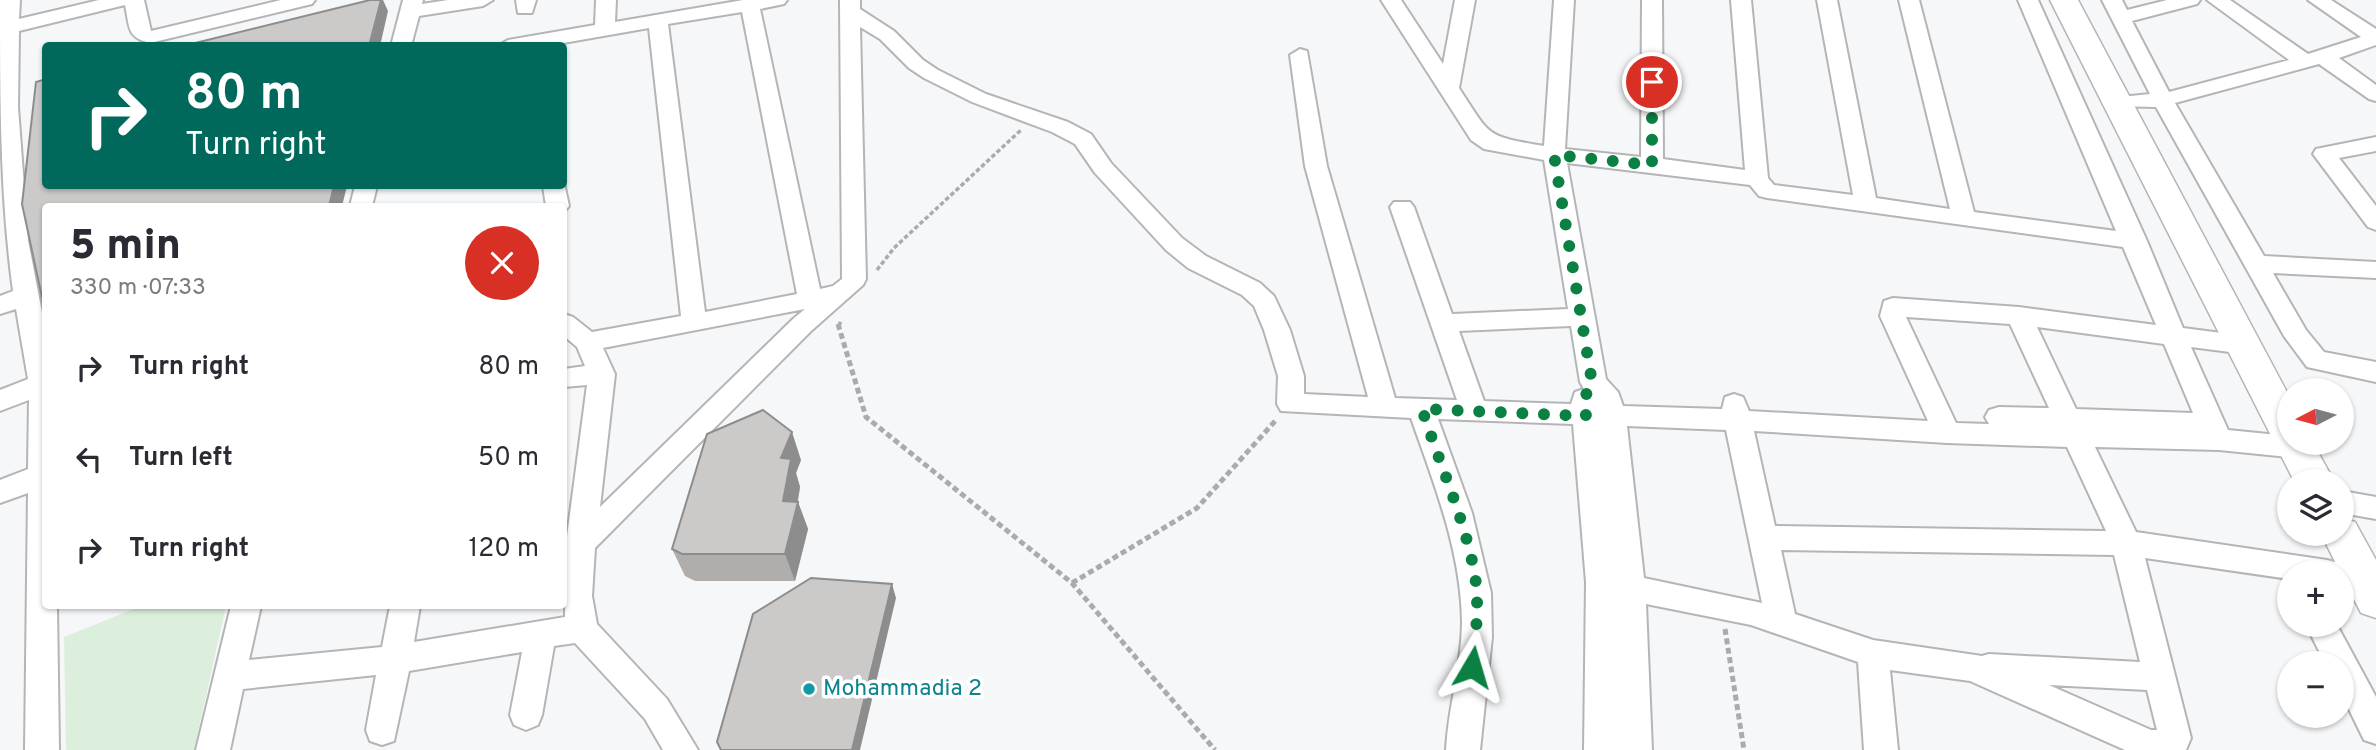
<!DOCTYPE html>
<html lang="en">
<head>
<meta charset="utf-8">
<style>
  :root { --surface:#fff; --page:#f7f7f7; --text:#2b2b33; --muted:#7c7c81 }
  body { margin:0; font-family:Overpass,sans-serif; background:var(--page); color:var(--text); height:100vh; display:flex; flex-direction:column; font-size:26px; white-space:nowrap }
  * { box-sizing:border-box; margin:0 }
  p { font-size:23px; color:var(--muted) }
  .icon { flex:none; width:38px; height:38px; fill:none; stroke:currentColor; stroke-width:2; stroke-linecap:round; stroke-linejoin:round }
  .map { position:relative; flex:1; overflow:hidden }
  .sheet { position:absolute; left:42px; top:203px; width:525px; height:406px; display:flex; flex-direction:column; background:var(--surface); border-radius:7px; box-shadow:0 2px 5px #0004 }
  .sheet>* { flex:none }
  .top-card { position:absolute; left:42px; top:42px; width:525px; height:147px; border-radius:7px; box-shadow:0 2px 5px #0004; background:#00695c; color:#fff; overflow:hidden }
  .needle { width:46px; rotate:264deg }
  .fabs { position:absolute; left:2277px; top:378px; display:grid; gap:14px }
  .fabs a { display:grid; place-items:center; width:77px; height:77px; border-radius:50%; background:var(--surface); box-shadow:0 2px 5px #0004; font-size:35px }
  .pin { position:absolute; display:grid; place-items:center; width:60px; height:60px; color:#fff; margin:-30px; border:4px solid #fff; border-radius:50%; box-shadow:0 2px 7px #0007 }
  .me { position:absolute; width:77px; margin:-38px; rotate:7deg; stroke-linejoin:round; filter:drop-shadow(0 0 5px #0008) }
  .turn { display:flex; align-items:center; gap:24px; height:147px; padding:0 28px; font-size:32px }
  .turn .icon { width:91px; height:91px; stroke-width:2.5 }
  .turn b { display:block; font-size:49px; line-height:60px }
  .round { display:grid; place-items:center; flex:none; width:74px; height:74px; border-radius:37px; background:var(--page) }
  .headline { display:flex; align-items:center; justify-content:space-between; height:119px; padding:0 28px }
  h1 { font-size:42px; font-weight:800; line-height:52px }
  ul { padding:0; list-style:none }
  li { display:flex; align-items:center; gap:21px; height:91px; padding:0 28px }
  li div { flex:1 }
  li b { display:block; font-size:26px }
  li em { font-style:normal }
  .map>svg:first-child { display:block }
  .green { fill:#dcefdd }
  .lines { fill:none; stroke-linecap:round; stroke-linejoin:round }
  .street-casing { stroke:#b5b5b7; stroke-width:4 }
  .secondary-casing { stroke:#b5b5b7; stroke-width:3 }
  .path-far1 { stroke:#aaabac; stroke-width:3.5; stroke-dasharray:4.5 2.5; stroke-linecap:butt }
  .path { stroke:#aaabac; stroke-width:5; stroke-dasharray:6 3.5; stroke-linecap:butt }
  .street { fill:#fff; fill-rule:evenodd }
  .secondary { fill:#fff; fill-rule:evenodd }
  .wall { fill:#afaead }
  .shaded-wall { fill:#8e8d8d }
  .building { fill:#cbcac9; stroke:#8e8d8d; stroke-width:2 }
  .route { stroke:#0b8043; stroke-width:12; stroke-dasharray:0 21.6 }
  .culture-dot { fill:#0f9aa8; stroke:#fff; stroke-width:2.5 }
  .labels { text-anchor:middle; dominant-baseline:central; stroke-width:7; stroke-linejoin:round; paint-order:stroke }
  .near-culture-label { font-size:23px; fill:#0d838f; stroke:#fff; text-anchor:start }
</style>
</head>
<body>
<div class="map">
<svg width="2376" height="750" viewBox="0 0 2376 750">
  <rect width="100%" height="100%" fill="#f6f7f8"/>
  <path class="green" d="M141 606H226L194 750H66L64 637Z"/>
  <g class="lines">
    <g class="street-casing">
      <path id="street" d="M0 0H20L19 19 99 0H144L151 31 281 0H315L312 4 150 43C126 37 130 27 125 5L19 31 18 107 28 240 46 333V606H57L59 750H25L28 493 0 503V480L28 469 29 400 0 411V390L28 379 16 309 0 314V296L13 291C0 196 0 97 0 0Z
        M403 0H423L422 4 448 0H493L483 6 419 16 411 46H391Z
        M516 0H536L532 13H518Z
        M596 0H616L615 22 743 0H787L784 4 760 9 820 289 833 286 842 279 840 0H860V9L894 31 923 60 938 70 986 94 1068 122 1091 134 1111 163 1182 238 1206 256 1260 283 1274 296 1290 330 1304 376V394L1368 397 1305 166 1290 55 1300 49 1307 51 1327 166 1395 398 1457 400 1390 207 1394 202H1410L1414 207 1452 314 1568 309 1544 160 1484 149 1471 140 1381 0H1401L1443 64 1455 0H1475L1459 88C1491 137 1485 136 1544 146L1554 0H1574L1565 149 1641 157 1642 0H1662L1663 159 1745 170 1731 0H1751L1768 178 1774 185 1853 195 1817 0H1837L1876 198 1950 209 1899 0H1919L1974 212 2116 231 2018 0H2038L2147 241 2183 328 2245 336 2254 338 2258 345 2254 352 2245 354 2191 347 2228 430 2289 436V443H2308L2311 447 2307 454 2297 458 2219 450 2095 447 2136 532 2327 560 2338 563 2342 572H2289V579L2145 558 2191 738 2186 750H2125L1970 681 1890 670 1898 750H1864L1858 662 1751 625 1646 604 1652 750H1618L1617 684 1618 750H1584L1586 582 1573 424 1438 419 1472 513 1491 593 1492 637 1480 750H1446C1448 707 1462 665 1462 622 1461 550 1434 484 1411 418L1281 411 1277 404 1278 376 1264 330 1254 306 1242 295 1188 268 1166 250 1095 173 1075 144 1052 132 972 102 924 78 909 68 880 39 860 27 866 279 863 285 811 331 595 548 592 596 597 624 667 699 698 750H663L645 719 575 643 554 646 542 715 538 725 526 730 514 725 510 715 522 652 409 671 394 741 382 745 370 741 366 730 376 675 243 689 230 750H196L231 606H261L249 660 382 647 390 606H420L414 642 565 617 566 544 587 385 564 387V369L585 366 577 347 564 336V314L573 317 592 332 681 316 649 28 546 46H498L508 40 595 25ZM742 12 797 294 705 312 668 24ZM1567 163 1750 185 1759 196 1767 198 2123 247 2156 325 2019 307 1893 298 1884 301 1880 316 1928 421 1749 411 1743 397 1734 394 1725 397 1722 409 1623 406 1618 392 1606 379ZM805 309 793 319 600 507 615 374 603 348ZM1906 317 2010 324 2049 408 1999 407 1989 410 1985 417 1989 424 1956 423ZM1571 326 1580 382 1584 389 1575 392 1571 404 1484 401 1459 331ZM2037 327 2164 344 2193 413 2076 409ZM1627 426 1726 430 1762 603 1644 578ZM1754 431 1947 443 2067 447 2106 531 1775 526ZM1781 550 2114 555 2140 662 1989 654 1982 656 1873 640 1795 614ZM2049 685 2147 690 2157 730H2151Z
        M2102 0H2122L2127 10 2167 0H2200L2197 4 2132 21 2169 92 2289 60 2207 0H2230L2308 54 2361 37 2308 0H2331L2376 29V45L2339 58 2376 85V101L2369 99 2319 64 2175 103 2264 256 2376 262V278L2273 273 2306 330 2324 352 2376 362V382L2307 367 2284 336 2156 107 2111 106 2107 102 2111 98 2150 94Z
        M2376 137V151L2339 158 2376 206V230L2368 227 2313 154 2316 149Z
        M564 183 569 206 565 211 564 206H546L543 186Z
        M355 186H377L372 206H350Z
        M2342 491 2376 497V519L2342 513Z
        M2306 625H2337L2376 697V744L2364 740 2342 695V663H2325Z"/>
    </g>
    <g class="secondary-casing">
      <path id="secondary" d="M2050 0H2078L2289 396V443H2313L2334 481H2294Z
        M2342 518 2355 522 2376 560V618L2361 613 2321 534H2342Z"/>
    </g>
    <path class="path-far1" d="M877 270 894 248 1021 130
      M839 326 841 320"/>
    <path class="path" d="M838 324 866 417 1072 583 1215 750
      M1072 583 1197 508 1277 419
      M1725 629 1744 750"/>
    <use href="#street" class="street"/>
    <use href="#secondary" class="secondary"/>
  </g>
  <path class="wall" d="M801 460 796 473 800 487 798 502 808 529 795 581H695L685 576 672 549Z"/>
  <path class="shaded-wall" d="M381 0H383L388 11 380 46H369Z
    M334 186H347L342 206H329Z
    M792 432 801 460 796 473 800 487 796 509 798 502 808 529 795 581 785 554 781 458Z
    M892 584 896 598 860 750H852Z"/>
  <path class="building" d="M370 0H381L369 46H183Z
    M46 79V186H334L329 206H46V316L22 204 36 82Z
    M763 410 792 432 781 458 791 459 783 501 798 502 785 554H682L672 549 707 434Z
    M811 578 892 584 852 750H721L717 742 753 614Z"/>
  <g class="lines">
    <path class="route" d="M1472 667C1476 635 1480 602 1474 570 1463 515 1439 462 1422 409L1586 416 1584 399 1592 382 1554 155 1652 165V82"/>
  </g>
  <circle class="culture-dot" cx="809" cy="689" r="7"/>
  <g class="labels">
    <g class="near-culture-label">
      <text x="823" y="689">Mohammadia 2</text>
    </g>
  </g>
</svg>
<div class="fabs">
<a><svg class="needle" viewBox="-14 -14 28 28"><path d="M0-13l5 13h-10z" fill="#e53935"/><path d="M0 13l5-13h-10z" fill="#7c7c81"/></svg></a>
<a><svg class="icon" aria-label="layers" viewBox="0 0 24 24"><path d="M12 4l9 5-9 5-9-5zM3 14l9 5 9-5"/></svg></a>
<a>+</a>
<a>−</a>
</div>
<div class="pin" style="left:1652px;top:82px;background:#d93025"><svg class="icon" aria-label="arrive" viewBox="0 0 24 24"><path d="M6 21V4h12l-3 4 3 4H6"/></svg></div>
<svg class="me" style="left:1472px;top:667px" viewBox="-20 -20 40 40"><path d="M0-17L14 15 0 8-14 15z" fill="#0b8043" stroke="#fff" stroke-width="4"/></svg>
<div class="top-card">
<div class="turn"><svg class="icon" aria-label="right" viewBox="0 0 24 24"><path d="M7 20v-9h11M14 6l5 5-5 5"/></svg><div><b>80 m</b>Turn right</div></div>
</div>
<section class="sheet">
<div class="headline"><div><h1>5 min</h1><p>330 m · 07:33</p></div><a class="round" style="background:#d93025;color:#fff"><svg class="icon" aria-label="close" viewBox="0 0 24 24"><path d="M6 6l12 12M18 6L6 18"/></svg></a></div>
<ul>
<li><svg class="icon" aria-label="right" viewBox="0 0 24 24"><path d="M7 20v-9h11M14 6l5 5-5 5"/></svg><div><b>Turn right</b></div><em>80 m</em></li>
<li><svg class="icon" aria-label="left" viewBox="0 0 24 24"><path d="M17 20v-9H6M10 6l-5 5 5 5"/></svg><div><b>Turn left</b></div><em>50 m</em></li>
<li><svg class="icon" aria-label="right" viewBox="0 0 24 24"><path d="M7 20v-9h11M14 6l5 5-5 5"/></svg><div><b>Turn right</b></div><em>120 m</em></li>
</ul>
</section>
</div>
</body>
</html>
